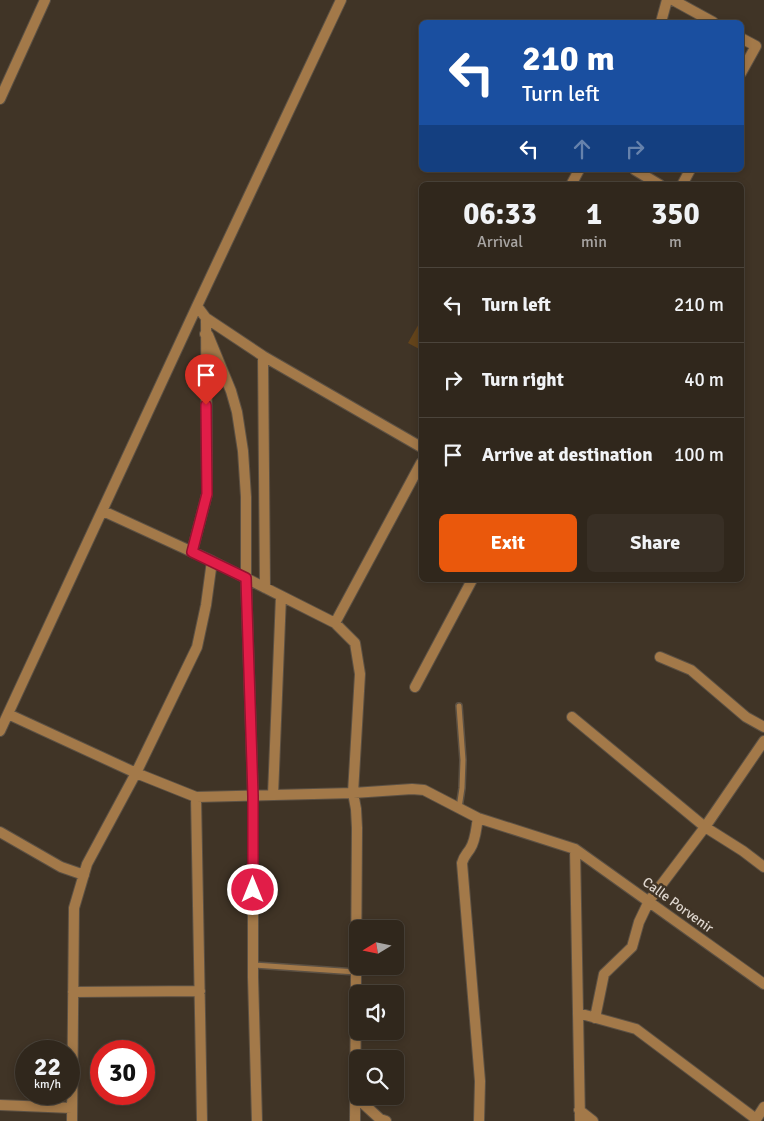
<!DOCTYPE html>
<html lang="en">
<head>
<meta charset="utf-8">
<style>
  :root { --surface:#30271c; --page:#382f25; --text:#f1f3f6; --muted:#a8a5a3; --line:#4b443b; --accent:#ea580c }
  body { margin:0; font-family:Signika,sans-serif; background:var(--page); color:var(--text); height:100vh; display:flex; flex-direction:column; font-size:19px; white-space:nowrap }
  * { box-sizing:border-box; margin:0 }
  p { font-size:16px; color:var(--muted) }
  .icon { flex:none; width:28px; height:28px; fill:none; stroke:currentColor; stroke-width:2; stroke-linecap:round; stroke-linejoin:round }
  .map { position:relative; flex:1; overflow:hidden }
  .panel { position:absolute; left:419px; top:182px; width:325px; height:400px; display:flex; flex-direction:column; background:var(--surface); border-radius:8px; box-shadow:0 2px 8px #0003,0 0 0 1px var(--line) }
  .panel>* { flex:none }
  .banner { position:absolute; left:419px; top:20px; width:325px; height:152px; border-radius:8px; box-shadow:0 2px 8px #0003,0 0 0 1px var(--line); background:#1a4fa0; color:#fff; overflow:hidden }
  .needle { width:32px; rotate:260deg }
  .controls { position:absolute; left:349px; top:920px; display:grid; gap:10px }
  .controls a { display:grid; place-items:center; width:55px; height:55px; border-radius:8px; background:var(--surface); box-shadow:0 2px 8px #0003,0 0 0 1px var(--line); font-size:25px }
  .speed { position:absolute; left:15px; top:1040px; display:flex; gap:10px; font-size:25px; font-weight:700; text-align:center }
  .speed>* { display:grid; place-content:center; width:65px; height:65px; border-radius:50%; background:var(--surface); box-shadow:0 2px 8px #0003,0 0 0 1px var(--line); line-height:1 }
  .speed small { font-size:12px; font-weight:400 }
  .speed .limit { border:8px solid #d22; background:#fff; color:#111 }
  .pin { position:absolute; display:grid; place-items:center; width:42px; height:42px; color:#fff; margin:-51px -21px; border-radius:50% 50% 50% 0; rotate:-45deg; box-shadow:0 0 5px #0007 }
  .pin .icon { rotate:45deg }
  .me { position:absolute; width:55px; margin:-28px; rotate:0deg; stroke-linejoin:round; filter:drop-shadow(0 0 4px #0008) }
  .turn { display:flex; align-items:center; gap:18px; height:105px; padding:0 20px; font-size:22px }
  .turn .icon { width:65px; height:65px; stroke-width:2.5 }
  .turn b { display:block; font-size:35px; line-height:42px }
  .lanes { display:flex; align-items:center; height:48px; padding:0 20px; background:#0003; justify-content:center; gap:25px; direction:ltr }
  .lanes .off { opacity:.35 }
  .eta { display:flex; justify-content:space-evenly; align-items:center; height:85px; text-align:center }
  .eta b { font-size:30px; font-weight:700; line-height:35px }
  .action { display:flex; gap:10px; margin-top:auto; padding:10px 20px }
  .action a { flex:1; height:58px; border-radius:8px; background:var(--accent); color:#fff; font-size:20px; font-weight:700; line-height:58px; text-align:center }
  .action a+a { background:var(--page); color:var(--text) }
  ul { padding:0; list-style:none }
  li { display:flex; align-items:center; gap:15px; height:75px; padding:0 20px; border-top:1px solid var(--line) }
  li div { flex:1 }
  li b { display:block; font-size:19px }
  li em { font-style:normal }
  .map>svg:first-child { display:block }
  .green { fill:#64441b }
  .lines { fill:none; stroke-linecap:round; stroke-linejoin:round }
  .lane-casing { stroke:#5c5144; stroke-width:8 }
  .street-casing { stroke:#5c5144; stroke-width:12 }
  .lane { stroke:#a37949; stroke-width:5 }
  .street { stroke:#a37949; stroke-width:10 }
  .route-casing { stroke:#92132f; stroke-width:12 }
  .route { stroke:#e11d48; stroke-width:9 }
  .labels { text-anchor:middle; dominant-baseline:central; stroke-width:5; stroke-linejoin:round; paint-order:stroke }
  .street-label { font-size:14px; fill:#ddd5cd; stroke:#403426 }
</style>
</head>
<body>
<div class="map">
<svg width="764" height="1121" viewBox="0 0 764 1121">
  <rect width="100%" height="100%" fill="#403426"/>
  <path class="green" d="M421 320V350L408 343Z"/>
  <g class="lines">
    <g class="lane-casing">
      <path id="lane" d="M459 808 462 788 463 760 459 706
        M253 965 356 972"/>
    </g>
    <g class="street-casing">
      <path id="street" d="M673 0 713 22
        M661 22 667 0
        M741 38 756 46 741 73
        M0 99 45 0
        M635 170 660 185
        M571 185 579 170
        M682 185 690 170
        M197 306 206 318 263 356 421 447
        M205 334 208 335 231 391 237 412 243 451 246 497V578L253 796V977L257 1121
        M263 356 265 588
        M103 511 212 561 335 623 355 643 360 674 353 793 356 809 357 828 355 1121
        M192 552 207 494 206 318
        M335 623 421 463
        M660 657 691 670 746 717 764 727
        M415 687 472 580
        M8 714 136 773 196 797 353 793 412 789 424 790 478 818 575 849 764 984
        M572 717 705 827 743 851 764 867
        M0 731 197 306 341 0
        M273 795 281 596
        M196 797 202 1121
        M478 818C476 828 476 840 470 849 466 855 464 856 462 863L480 1081 479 1121
        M0 832 61 867 84 875
        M575 849 580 1121
        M73 992 200 991
        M578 1013 636 1029 756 1119
        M595 1018 604 974 632 947 639 922 649 901 705 827 764 741
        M356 1097 380 1119 386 1121
        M0 1105 72 1108
        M579 1110 593 1121
        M72 1121 74 908 87 864 136 773 197 647 206 605 212 561
        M755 1121 764 1107"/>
    </g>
    <use href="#lane" class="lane"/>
    <use href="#street" class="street"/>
  </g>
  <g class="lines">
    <g class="route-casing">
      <path id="route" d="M206 405 207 494 192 552 246 578 253 796V890"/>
    </g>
    <use href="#route" class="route"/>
  </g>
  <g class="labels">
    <g class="street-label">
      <text transform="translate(678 905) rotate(36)">Calle Porvenir</text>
    </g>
  </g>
</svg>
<div class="controls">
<a><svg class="needle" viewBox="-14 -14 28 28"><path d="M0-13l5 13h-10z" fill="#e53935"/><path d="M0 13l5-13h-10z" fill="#a8a5a3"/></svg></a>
<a><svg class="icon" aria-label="sound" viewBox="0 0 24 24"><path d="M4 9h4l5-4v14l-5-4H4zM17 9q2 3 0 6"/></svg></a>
<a><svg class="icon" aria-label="search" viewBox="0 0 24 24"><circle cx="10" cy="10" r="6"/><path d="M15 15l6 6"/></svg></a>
</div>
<div class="speed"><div>22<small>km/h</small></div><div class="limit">30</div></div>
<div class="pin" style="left:206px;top:405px;background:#d93025"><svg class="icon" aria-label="arrive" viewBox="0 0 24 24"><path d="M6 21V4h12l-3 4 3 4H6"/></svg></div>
<svg class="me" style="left:253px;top:890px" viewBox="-20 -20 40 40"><circle r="17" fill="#e11d48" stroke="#fff" stroke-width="3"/><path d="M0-11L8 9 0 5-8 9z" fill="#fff"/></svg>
<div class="banner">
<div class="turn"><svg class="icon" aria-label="left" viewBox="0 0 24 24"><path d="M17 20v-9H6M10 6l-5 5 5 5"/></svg><div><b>210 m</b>Turn left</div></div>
<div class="lanes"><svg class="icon" aria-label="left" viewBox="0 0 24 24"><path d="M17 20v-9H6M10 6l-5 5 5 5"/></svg><svg class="icon off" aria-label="ahead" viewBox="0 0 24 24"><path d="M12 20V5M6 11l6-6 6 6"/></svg><svg class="icon off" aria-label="right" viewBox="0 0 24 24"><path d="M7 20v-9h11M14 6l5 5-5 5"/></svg></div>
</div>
<section class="panel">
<div class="eta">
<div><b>06:33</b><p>Arrival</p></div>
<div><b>1</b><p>min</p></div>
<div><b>350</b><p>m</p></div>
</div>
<ul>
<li><svg class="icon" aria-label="left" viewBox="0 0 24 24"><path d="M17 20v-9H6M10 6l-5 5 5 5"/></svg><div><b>Turn left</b></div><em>210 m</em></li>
<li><svg class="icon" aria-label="right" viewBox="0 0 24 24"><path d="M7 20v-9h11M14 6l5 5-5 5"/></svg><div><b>Turn right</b></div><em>40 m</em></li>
<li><svg class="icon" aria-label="arrive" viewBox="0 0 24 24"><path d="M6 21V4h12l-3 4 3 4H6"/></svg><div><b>Arrive at destination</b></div><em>100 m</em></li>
</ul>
<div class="action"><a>Exit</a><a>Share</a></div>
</section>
</div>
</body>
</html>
